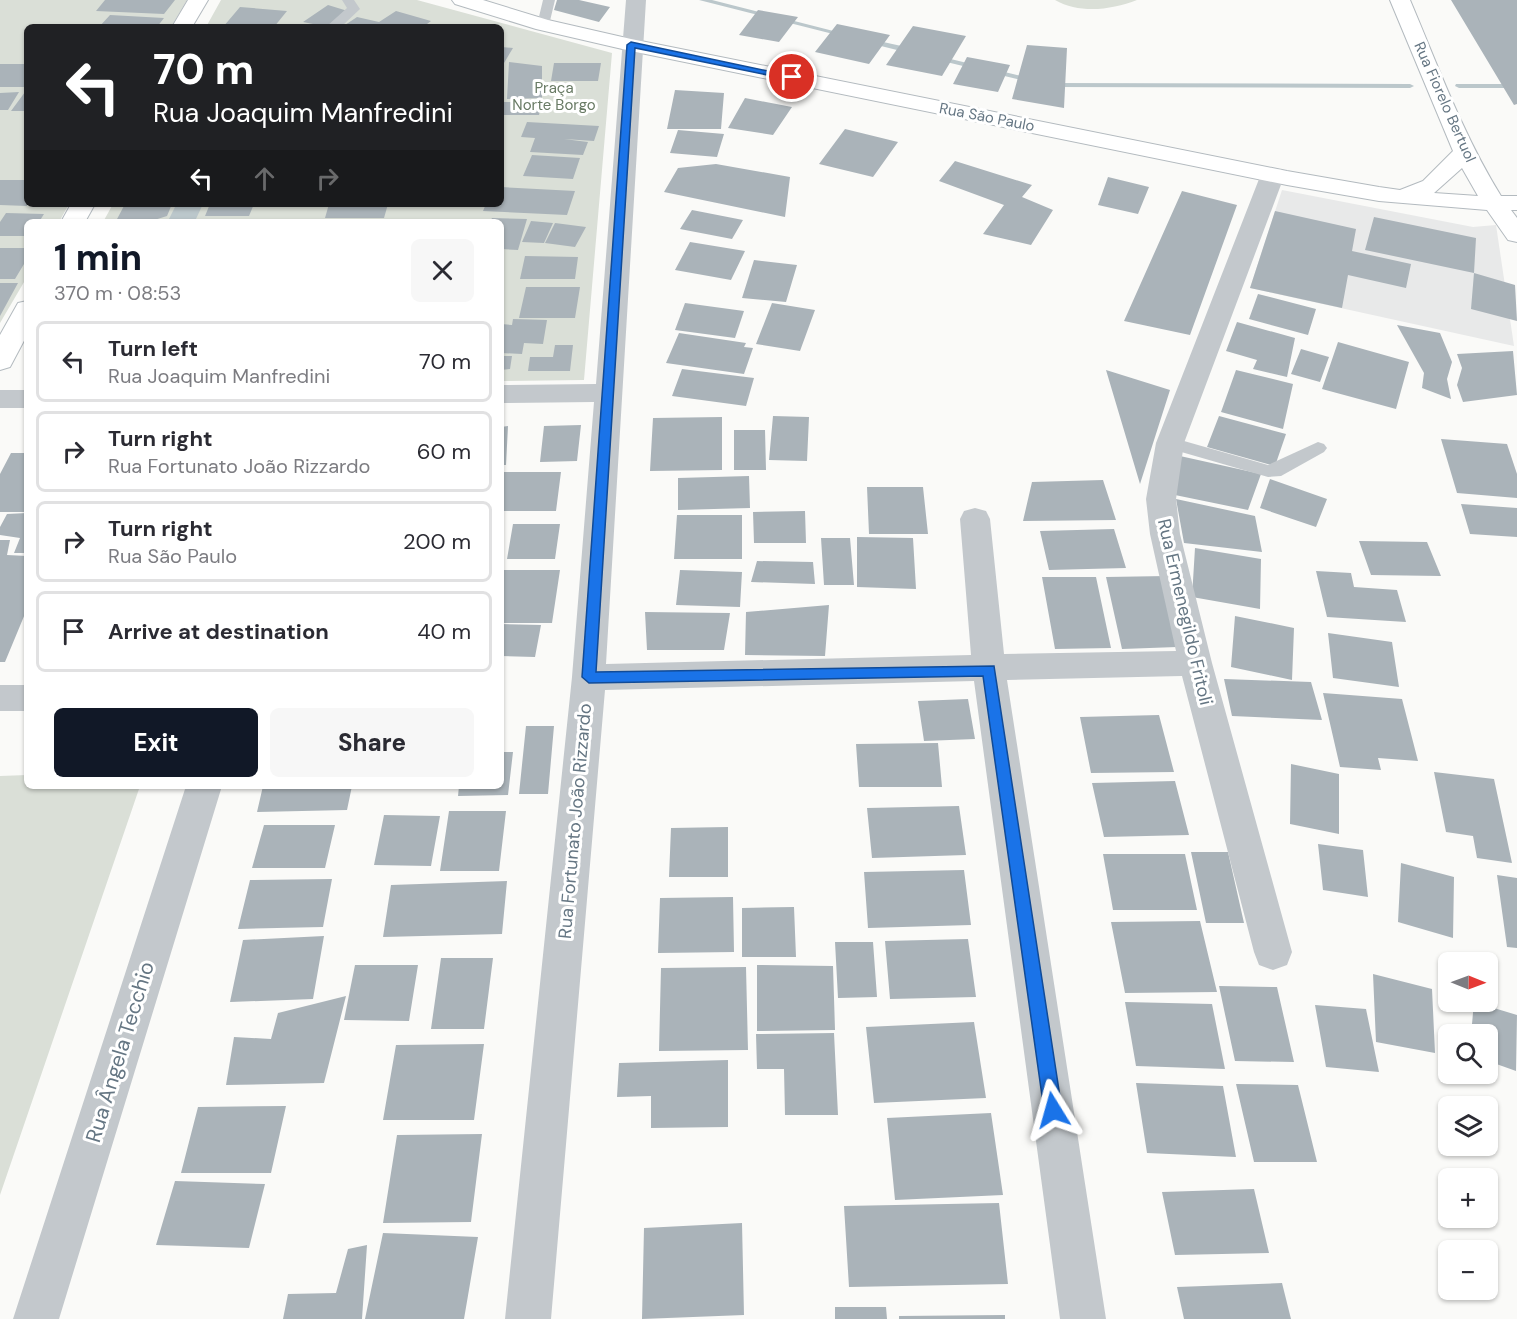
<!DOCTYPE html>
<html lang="en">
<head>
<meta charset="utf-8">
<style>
  :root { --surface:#fff; --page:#f7f7f7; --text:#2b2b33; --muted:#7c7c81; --line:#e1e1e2; --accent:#111827 }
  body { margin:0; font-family:"DM Sans",sans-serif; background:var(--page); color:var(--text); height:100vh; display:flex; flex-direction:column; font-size:22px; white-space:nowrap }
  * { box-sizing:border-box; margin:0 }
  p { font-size:20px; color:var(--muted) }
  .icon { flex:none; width:33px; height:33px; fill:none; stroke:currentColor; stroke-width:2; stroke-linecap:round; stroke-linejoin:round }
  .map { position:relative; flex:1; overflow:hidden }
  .drawer { position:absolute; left:24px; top:219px; width:480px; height:570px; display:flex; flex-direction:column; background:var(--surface); border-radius:9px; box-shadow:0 2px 4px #0004 }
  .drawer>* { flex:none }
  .guide { position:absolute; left:24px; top:24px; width:480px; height:183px; border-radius:9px; box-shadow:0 2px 4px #0004; background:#202124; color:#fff; overflow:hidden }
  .needle { width:39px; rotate:91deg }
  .tools { position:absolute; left:1438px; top:952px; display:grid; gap:12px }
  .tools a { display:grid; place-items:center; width:60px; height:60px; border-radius:9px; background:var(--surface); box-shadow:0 2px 4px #0004; font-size:30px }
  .pin { position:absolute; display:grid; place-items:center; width:51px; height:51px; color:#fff; margin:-26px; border:3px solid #fff; border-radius:50%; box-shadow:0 2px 6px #0007 }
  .me { position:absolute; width:66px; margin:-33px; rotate:352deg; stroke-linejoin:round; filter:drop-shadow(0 0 4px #0008) }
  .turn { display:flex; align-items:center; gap:21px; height:126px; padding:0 30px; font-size:27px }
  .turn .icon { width:78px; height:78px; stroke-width:2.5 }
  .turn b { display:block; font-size:42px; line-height:51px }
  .lanes { display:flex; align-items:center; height:57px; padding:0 30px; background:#0003; justify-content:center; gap:30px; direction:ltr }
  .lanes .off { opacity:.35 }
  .round { display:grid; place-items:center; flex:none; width:63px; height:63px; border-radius:9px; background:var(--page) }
  .head { display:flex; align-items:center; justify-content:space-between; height:102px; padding:0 30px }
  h1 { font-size:36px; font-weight:800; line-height:45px; color:var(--accent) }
  .cta { display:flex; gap:12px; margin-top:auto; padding:12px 30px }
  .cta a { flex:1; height:69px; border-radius:9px; background:var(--accent); color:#fff; font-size:24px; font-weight:800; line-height:69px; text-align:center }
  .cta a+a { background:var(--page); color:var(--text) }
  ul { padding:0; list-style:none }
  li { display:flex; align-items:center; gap:18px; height:81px; margin:0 12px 9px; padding:0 18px; border:3px solid var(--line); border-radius:9px }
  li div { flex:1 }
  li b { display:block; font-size:22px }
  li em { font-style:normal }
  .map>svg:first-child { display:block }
  .built { fill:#e8e9e9 }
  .green { fill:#dadfd7 }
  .water { fill:#bbc7cb }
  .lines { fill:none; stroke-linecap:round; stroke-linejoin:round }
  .stream { fill:#bbc7cb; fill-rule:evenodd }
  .building { fill:#aab3b9 }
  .secondary-casing { stroke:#b3babf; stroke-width:2 }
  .lane { fill:#c3c8cc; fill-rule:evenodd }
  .street { fill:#c3c8cc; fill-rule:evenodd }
  .secondary { fill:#fff; fill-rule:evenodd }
  .route { fill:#1a73e8; stroke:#114b97; stroke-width:1.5 }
  .labels { text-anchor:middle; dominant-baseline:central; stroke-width:6; stroke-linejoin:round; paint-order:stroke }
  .far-park-label { font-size:15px; fill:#687a64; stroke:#fff }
  .far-street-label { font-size:15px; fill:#657683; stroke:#fff }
  .street-label { font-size:18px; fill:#657683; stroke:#fff }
  .near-street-label { font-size:21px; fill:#657683; stroke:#fff }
</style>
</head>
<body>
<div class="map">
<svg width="1517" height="1319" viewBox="0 0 1517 1319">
  <rect width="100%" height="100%" fill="#fafaf8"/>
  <path class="built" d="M1282 190 1473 227 1496 225 1514 346 1250 288Z"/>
  <path class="green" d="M0 0H187L171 27H27V204H69L59 222H27V277L0 323Z
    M221 0H417L612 53 584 380 501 381V222H103L113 204H501V27H206Z
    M1055 0H1137C1111 10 1080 14 1055 0Z
    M27 775V786H140L0 1195V776Z"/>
  <path class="water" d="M203 204 195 221H168L176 205Z"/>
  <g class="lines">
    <path class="stream" d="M699 0H712L849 35 845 37Z
      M865 38 915 49 916 51 909 53 865 42Z
      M934 55 1034 79 1038 81 1034 83 934 59Z
      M1048 83 1410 84 1414 86 1410 88 1051 87H1048Z
      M1456 84H1517V88H1459L1455 86Z"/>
  </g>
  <path class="building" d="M105 0H175L164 14 96 11Z
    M557 0H579L610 7 599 22 554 10Z
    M1451 0H1517V104L1514 105Z
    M328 5 351 12 328 27 303 22Z
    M240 7 287 11 274 27H223Z
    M758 10 798 17 779 42 739 35Z
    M396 11 431 21 423 27H342L357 17 379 22Z
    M110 15 164 18 157 27H99Z
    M837 24 890 35 869 64 815 52Z
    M913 26 966 36 942 76 886 65Z
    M1027 45 1067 48 1064 108 1012 99Z
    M501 47 513 48 501 68Z
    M967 57 1010 65 998 92 953 84Z
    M509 62 542 66V98L507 99Z
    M554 63H601L598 81H551Z
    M0 64H27V87H0Z
    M675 90 724 93 721 129H667Z
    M19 92 8 110H0V93Z
    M25 92H27V111H11Z
    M745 98 792 107 773 135 728 128Z
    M501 103V102H542L539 115H501Z
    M527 122 599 126 594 141 564 139 588 142 583 155 530 152 535 138 521 137Z
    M845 129 898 142 873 177 819 164Z
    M678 130 724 134 717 157 670 153Z
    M532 155 580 158 573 179 523 176Z
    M955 161 1032 185 1022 197 1053 210 1031 245 983 234 1004 205 939 181Z
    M716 164 790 177 785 217 664 192 678 168Z
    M1108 177 1149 187 1138 214 1098 205Z
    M0 180H27V206L0 205Z
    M501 187 575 191 567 215 483 211 486 204H501Z
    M1182 191 1237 205 1190 335 1124 321Z
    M125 204H172L167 216 151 221H116Z
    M210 204H254L249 216H205Z
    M329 204H388L384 218H325Z
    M692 210 743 220 732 239 680 229Z
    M1275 211 1356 229 1352 251 1411 264 1406 288 1348 275 1342 308 1250 288Z
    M6 213 44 214 39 222H27V236H0V222Z
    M1374 217 1476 238 1474 273 1515 285 1517 321 1471 309 1474 273 1365 250Z
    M492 218 527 219 518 250 501 249V222H490Z
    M531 221 553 223 544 243 522 242Z
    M555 223 586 227 575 247 545 243Z
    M690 242 745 251 731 280 675 270Z
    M0 248H27V259L15 279H0Z
    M525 256 578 257 575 279H520Z
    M754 260 797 265 786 302 742 298Z
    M0 283H18L0 316Z
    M526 287H580L575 318H519Z
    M1258 294 1316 309 1308 335 1249 319Z
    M685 303 744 311 735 338 675 330Z
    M772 303 815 310 800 351 756 344Z
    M513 319 547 320 543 344 524 343 522 354 501 353V324L512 325Z
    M1237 322 1295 338 1287 377 1253 369 1257 360 1226 351Z
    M1397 325 1440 333 1452 362 1447 379 1451 399 1422 388 1424 373Z
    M679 333 746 343 744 347 753 348 744 374 666 363Z
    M1338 342 1409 362 1396 409 1322 389Z
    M555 345H573L570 371H528L530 357H553Z
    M1301 349 1329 357 1320 382 1291 374Z
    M1513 351 1517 395 1463 402 1457 385 1462 368 1457 354Z
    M501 356H512L510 369 501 370Z
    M682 369 754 378 746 406 672 396Z
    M1106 370 1170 390 1140 484Z
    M1236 370 1293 384 1283 429 1221 412Z
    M773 416 809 417 807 461 769 460Z
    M1219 416 1286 434 1275 466 1207 447Z
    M722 417V470L650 471 653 418Z
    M581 425 577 461 540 462 544 426Z
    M508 426 506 465H501V427Z
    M734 430H765L766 470H734Z
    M1441 439 1507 444 1517 474V498L1457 493Z
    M11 453H27V512H0V474Z
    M1180 456 1261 474 1248 510 1175 495Z
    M501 472H561L556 511H501Z
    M749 476 750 508 678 510V478Z
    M1270 479 1327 499 1316 527 1260 508Z
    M1103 480 1116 520 1023 521 1032 482Z
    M867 487H923L928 534H869Z
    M1176 499 1255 516 1262 552 1184 543Z
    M1461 504 1517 508V537L1470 534Z
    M805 511 806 543H754L753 512Z
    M27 513V553H14L20 538 0 535V527L7 514Z
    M677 515H742V559H674Z
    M513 524H560L555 559H507Z
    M1114 529 1126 568 1049 570 1040 531Z
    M857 537 913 538 916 589 857 587Z
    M821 538H850L854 585H824Z
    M0 540H10L7 555 27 556V609L5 662H0Z
    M1359 541 1427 542 1441 576 1371 575Z
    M1195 548 1261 559 1260 609 1192 597Z
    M757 561 813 562 815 584 751 582Z
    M501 570H560L552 623H501Z
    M680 570 742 572 740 607 676 605Z
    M1316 571 1351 573 1354 587 1397 590 1406 622 1327 617Z
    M1167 576 1177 647 1122 649 1106 577Z
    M1042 577H1096L1111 648 1055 649Z
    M829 605 825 656 745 655 746 612Z
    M645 612 730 613 724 650H647Z
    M1235 616 1294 628 1292 680 1231 667Z
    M501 624 541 625 535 657 501 656Z
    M1328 633 1392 642 1399 687 1333 678Z
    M1224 679 1311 682 1322 720 1232 716Z
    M1323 693 1402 699 1418 761 1378 758 1381 770 1340 767Z
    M968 699 975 739 924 741 918 701Z
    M1159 715 1174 772 1091 773 1080 717Z
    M526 726H554L548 794H519Z
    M938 743 942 787H859L856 744Z
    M501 752H513L508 795 458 796 459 786H501Z
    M1291 764 1339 774V834L1290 824Z
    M1434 772 1494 779 1512 863 1477 858 1473 836 1446 832Z
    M1175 781 1189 835 1104 837 1092 783Z
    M263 786H352L347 810 257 812Z
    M394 786H448V789H394Z
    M959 806 966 855 872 858 867 808Z
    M449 811H506L499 871H440Z
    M384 815 440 816 431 866 374 865Z
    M264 825H335L325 868H252Z
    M728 827V877H669L671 828Z
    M1318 844 1363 850 1368 897 1323 890Z
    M1191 852H1228L1244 923H1206Z
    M1103 854H1185L1197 910H1113Z
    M1401 863 1454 877 1453 938 1398 922Z
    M964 870 971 925 868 928 864 872Z
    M1497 875 1517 878V948L1507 947Z
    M332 879 323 927 238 929 250 880Z
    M507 881 502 934 383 937 391 885Z
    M733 897 734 952 658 953 660 898Z
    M794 907 796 957H742V908Z
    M1200 921 1217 992 1125 993 1111 922Z
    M324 936 313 999 230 1002 243 940Z
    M968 939 976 997 890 999 885 941Z
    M835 942H873L877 997 838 998Z
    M441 958H493L484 1029H431Z
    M355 965H418L409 1021 344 1020Z
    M757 965 833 966 835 1030 757 1031Z
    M746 967 748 1050 659 1051 661 968Z
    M1373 974 1432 989 1435 1053 1376 1042Z
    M1219 986 1277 987 1294 1062 1235 1061Z
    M346 996 324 1083 226 1085 234 1037 271 1039 278 1013Z
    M1125 1002 1212 1004 1225 1069 1136 1066Z
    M1474 1002 1517 1015 1516 1071 1488 1061V1035H1471Z
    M1315 1005 1366 1009 1379 1072 1326 1067Z
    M974 1022 986 1098 874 1103 866 1027Z
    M834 1033 838 1115H785L784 1069H757L756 1034Z
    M484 1044 474 1120H383L396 1045Z
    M728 1060V1127L651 1128V1096L617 1097 619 1063Z
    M1136 1083 1223 1086 1236 1157 1147 1153Z
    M1236 1084 1298 1085 1317 1162H1254Z
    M286 1106 271 1173H181L198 1107Z
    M991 1113 1003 1195 895 1200 887 1118Z
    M482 1134 471 1222 383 1223 397 1135Z
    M175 1181 265 1184 249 1248 156 1245Z
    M1254 1189 1269 1253 1175 1255 1162 1192Z
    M999 1203 1008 1284 849 1287 844 1206Z
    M742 1223 744 1315 642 1319 644 1228Z
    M383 1233 478 1237 464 1319H365Z
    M367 1245 362 1319H283L288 1294 336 1293 348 1249Z
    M1282 1283 1291 1319H1184L1177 1287Z
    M835 1307H886L887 1319H835Z
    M1005 1315V1319H899V1316Z"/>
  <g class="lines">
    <g class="secondary-casing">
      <path id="secondary" d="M188 0H208L192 27H172Z
        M452 0H483L548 20 631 39 1287 171 1379 187 1400 190 1423 181 1453 151 1390 0H1410C1438 66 1463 135 1501 196H1517V210H1511L1517 218V242L1508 240 1487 210 1379 201 1287 185 631 51 536 29 455 4ZM1462 168 1478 196 1434 193Z
        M71 204H95L85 222H61Z
        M27 301V335L10 367 0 370V335L18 303Z"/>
    </g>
    <path class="lane" d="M342 0H354L360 9 341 27H326L347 8Z
      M543 0H555L549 25 543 29 537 25Z
      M1170 437 1268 465 1318 442 1324 444 1327 448 1324 452 1281 476 1268 477 1164 447 1161 443 1164 439Z"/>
    <path class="street" d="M626 0H646L606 664 971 655 960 519 964 511 975 508 986 511 990 519 1004 654 1176 651 1150 534 1146 499 1156 443 1261 174 1265 169H1281L1285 174 1184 443 1176 499 1180 534 1212 663 1292 952 1287 965 1273 970 1259 965 1254 952 1182 676 1007 680 1106 1319H1060L974 681 605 690 551 1319H505L572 677 594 402 501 403V385L596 384Z
      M0 390H27V408H0Z
      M0 685H27V711H0Z
      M186 786H222L59 1319H13Z"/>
    <use href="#secondary" class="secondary"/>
  </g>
  <path class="route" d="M631 42 796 77 792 80 635 48 596 672 994 666 1062 1110 1059 1117 1053 1119 1047 1117 1044 1110 983 676 589 683 582 677 627 45Z"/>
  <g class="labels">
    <g class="far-park-label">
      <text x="554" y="88">Praça<tspan x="554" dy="17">Norte Borgo</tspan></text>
    </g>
    <g class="far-street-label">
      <text transform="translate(1445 102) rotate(66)">Rua Fiorelo Bertuol</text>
      <text transform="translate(987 117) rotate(11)">Rua São Paulo</text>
    </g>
    <g class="street-label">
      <text transform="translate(1185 612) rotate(77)">Rua Ermenegildo Fritoli</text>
      <text transform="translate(575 821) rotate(-85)">Rua Fortunato João Rizzardo</text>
    </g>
    <g class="near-street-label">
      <text transform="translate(120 1052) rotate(-73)">Rua Ângela Tecchio</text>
    </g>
  </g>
</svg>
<div class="tools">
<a><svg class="needle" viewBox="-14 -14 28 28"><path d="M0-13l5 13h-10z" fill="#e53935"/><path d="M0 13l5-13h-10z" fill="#7c7c81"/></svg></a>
<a><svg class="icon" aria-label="search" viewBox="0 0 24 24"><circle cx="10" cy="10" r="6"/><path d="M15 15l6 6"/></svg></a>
<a><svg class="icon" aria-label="layers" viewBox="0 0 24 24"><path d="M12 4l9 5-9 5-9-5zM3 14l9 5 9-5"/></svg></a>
<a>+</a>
<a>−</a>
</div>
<div class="pin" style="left:792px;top:77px;background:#d93025"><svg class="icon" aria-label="arrive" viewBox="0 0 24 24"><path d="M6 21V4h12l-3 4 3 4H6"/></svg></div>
<svg class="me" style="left:1053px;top:1110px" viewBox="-20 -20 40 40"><path d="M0-17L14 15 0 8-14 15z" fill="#1a73e8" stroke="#fff" stroke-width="4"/></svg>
<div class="guide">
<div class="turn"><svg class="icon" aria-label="left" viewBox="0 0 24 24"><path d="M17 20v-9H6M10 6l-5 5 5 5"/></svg><div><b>70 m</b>Rua Joaquim Manfredini</div></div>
<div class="lanes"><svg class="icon" aria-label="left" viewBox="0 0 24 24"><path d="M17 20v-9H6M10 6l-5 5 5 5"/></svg><svg class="icon off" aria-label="ahead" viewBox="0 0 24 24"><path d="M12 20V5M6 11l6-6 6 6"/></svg><svg class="icon off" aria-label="right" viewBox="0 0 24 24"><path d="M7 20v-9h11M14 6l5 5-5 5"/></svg></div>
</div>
<section class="drawer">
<div class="head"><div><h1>1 min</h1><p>370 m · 08:53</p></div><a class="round"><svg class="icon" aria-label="close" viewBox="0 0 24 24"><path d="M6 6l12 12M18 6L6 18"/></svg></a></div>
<ul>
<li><svg class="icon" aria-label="left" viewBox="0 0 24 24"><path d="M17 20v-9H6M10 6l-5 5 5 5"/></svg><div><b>Turn left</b><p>Rua Joaquim Manfredini</p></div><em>70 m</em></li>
<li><svg class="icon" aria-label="right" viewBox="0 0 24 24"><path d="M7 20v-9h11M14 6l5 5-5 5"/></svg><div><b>Turn right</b><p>Rua Fortunato João Rizzardo</p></div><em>60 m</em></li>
<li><svg class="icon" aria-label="right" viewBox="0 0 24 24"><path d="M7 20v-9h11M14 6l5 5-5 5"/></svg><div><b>Turn right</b><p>Rua São Paulo</p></div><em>200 m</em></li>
<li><svg class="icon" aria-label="arrive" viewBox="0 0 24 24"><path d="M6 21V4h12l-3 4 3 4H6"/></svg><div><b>Arrive at destination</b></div><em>40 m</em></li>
</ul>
<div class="cta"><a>Exit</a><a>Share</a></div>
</section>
</div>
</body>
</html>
